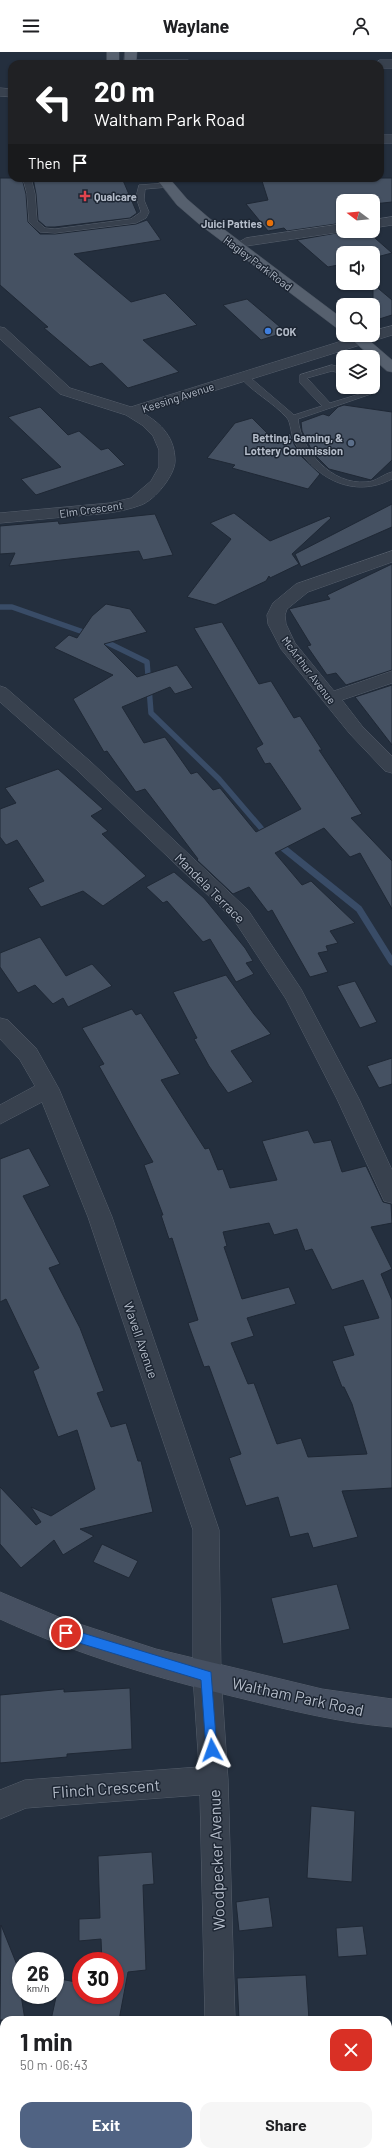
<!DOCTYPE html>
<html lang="en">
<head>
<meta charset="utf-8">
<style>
  :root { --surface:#fff; --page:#f6f6f6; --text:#202124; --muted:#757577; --accent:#506383 }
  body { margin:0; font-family:Barlow,sans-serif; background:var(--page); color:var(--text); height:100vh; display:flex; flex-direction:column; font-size:15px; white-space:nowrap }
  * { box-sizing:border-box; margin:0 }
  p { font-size:13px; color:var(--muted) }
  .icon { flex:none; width:22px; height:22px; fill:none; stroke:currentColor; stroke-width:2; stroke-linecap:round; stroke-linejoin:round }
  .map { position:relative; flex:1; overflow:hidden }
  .side { position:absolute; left:0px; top:1964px; width:392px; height:140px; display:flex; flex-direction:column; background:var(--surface); border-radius:12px 12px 0 0; box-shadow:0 1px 3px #0004 }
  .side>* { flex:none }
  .banner { position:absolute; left:8px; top:8px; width:376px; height:122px; border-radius:12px; box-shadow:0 1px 3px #0004; background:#202124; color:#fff; overflow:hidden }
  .needle { width:26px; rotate:286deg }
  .tools { position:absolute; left:336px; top:142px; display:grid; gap:8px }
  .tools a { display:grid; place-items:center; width:44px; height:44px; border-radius:8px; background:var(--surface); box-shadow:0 1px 3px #0004; font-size:20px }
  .speed { position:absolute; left:12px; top:1900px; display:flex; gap:8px; font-size:20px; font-weight:700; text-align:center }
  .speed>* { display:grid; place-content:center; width:52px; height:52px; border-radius:50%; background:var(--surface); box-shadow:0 1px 3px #0004; line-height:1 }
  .speed small { font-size:10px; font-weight:400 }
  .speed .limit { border:6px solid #d22; background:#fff; color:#111 }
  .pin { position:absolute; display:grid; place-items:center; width:34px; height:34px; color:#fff; margin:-17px; border:2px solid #fff; border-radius:50%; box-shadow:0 1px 4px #0007 }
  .me { position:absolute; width:44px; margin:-22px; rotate:356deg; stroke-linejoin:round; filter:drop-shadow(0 0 3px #0008) }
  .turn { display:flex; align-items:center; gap:14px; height:84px; padding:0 20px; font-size:18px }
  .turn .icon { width:52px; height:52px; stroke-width:2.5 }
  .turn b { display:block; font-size:28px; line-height:34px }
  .then { display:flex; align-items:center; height:38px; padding:0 20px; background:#0003; gap:8px; font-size:15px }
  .round { display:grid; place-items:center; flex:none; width:42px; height:42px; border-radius:12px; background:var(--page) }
  .summary { display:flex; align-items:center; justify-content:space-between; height:68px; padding:0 20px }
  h1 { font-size:24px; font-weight:700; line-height:30px }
  .button { display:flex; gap:8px; margin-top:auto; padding:8px 20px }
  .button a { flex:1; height:46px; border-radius:12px; background:var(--accent); color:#fff; font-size:16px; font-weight:700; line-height:46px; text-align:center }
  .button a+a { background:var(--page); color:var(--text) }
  header { display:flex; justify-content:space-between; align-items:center; height:52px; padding:0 20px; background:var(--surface); font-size:18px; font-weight:700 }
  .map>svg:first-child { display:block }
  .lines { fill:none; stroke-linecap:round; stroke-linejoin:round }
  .stream-far1 { stroke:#394c67; stroke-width:5.5 }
  .stream { stroke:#394c67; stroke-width:7 }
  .building { fill:#455162; stroke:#1f2835; fill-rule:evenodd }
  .service-casing { stroke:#565f6c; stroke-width:1 }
  .minor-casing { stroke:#565f6c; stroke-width:1 }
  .secondary-casing { stroke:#565f6c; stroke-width:1 }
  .primary-casing { stroke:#414a57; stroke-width:1 }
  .service { fill:#38414e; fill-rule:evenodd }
  .minor { fill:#38414e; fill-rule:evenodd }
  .secondary { fill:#465061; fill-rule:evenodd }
  .primary { fill:#56606e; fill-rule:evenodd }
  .route { fill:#1a73e8; stroke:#114b97 }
  .health-dot { fill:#e0444e; stroke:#1d2633; stroke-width:1.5 }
  .food-dot { fill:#e8710a; stroke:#1d2633; stroke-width:1.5 }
  .shop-dot { fill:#3f7fe0; stroke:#1d2633; stroke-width:1.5 }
  .service-dot { fill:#5c6f8a; stroke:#1d2633; stroke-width:1.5 }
  .labels { text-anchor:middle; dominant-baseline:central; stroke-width:3; stroke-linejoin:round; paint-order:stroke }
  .far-poi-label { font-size:11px; font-weight:bold; fill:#b4bcc9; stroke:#1d2633; text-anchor:start }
  .far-street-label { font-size:11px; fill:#b4bcc9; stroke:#1d2633 }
  .street-label { font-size:13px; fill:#b4bcc9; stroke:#1d2633 }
  .near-street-label { font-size:16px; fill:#b4bcc9; stroke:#1d2633 }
</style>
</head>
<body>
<header><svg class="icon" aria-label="menu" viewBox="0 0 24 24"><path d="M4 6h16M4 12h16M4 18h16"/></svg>Waylane<svg class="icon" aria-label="person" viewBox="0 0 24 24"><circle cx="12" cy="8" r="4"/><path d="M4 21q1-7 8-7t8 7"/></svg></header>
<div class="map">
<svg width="392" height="2104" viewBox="0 0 392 2104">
  <rect width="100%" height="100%" fill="#242f3e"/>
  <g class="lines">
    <path class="stream-far1" d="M0 555H12L89 582
      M100 587 147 610 151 661 219 727 267 783"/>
    <path class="stream" d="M277 791 359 857 392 910"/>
  </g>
  <path class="building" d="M0 126H22L26 142 28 170 40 182H55L136 172 147 168 161 188 74 202 131 250 165 241 197 273 143 288 179 320 128 336 102 311 90 315 44 276 48 275 0 233Z
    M33 126H122L137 161 130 166 55 175H46L38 168 36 142Z
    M261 126H392V150L373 152V149H343V156H341L343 158V171L287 179 284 176 268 179 246 152 268 148Z
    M348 179H367L392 201 373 206V201H343V212L328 215 297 188Z
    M373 232 392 248V263L373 269Z
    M247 247 286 280 261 288 223 253Z
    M344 353 392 360V408L371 428 329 417 313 401 302 379 301 370 323 362 329 364 338 355Z
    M40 355 68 383 79 379 101 398 108 396 125 413 36 443 21 427 61 415 8 365Z
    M252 366 278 392 290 381 294 392 302 405 320 422 308 437 232 416 235 413 207 406 235 371Z
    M392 452V475L301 515 295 502Z
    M234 461 270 489 329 464 331 466 292 502 299 512 270 526 269 524 266 529 215 553 187 545 231 487 210 471Z
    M155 462 173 503 143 508 139 499 9 514 15 501 0 502V474L58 469 59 472Z
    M392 512V618L346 633 336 621 327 623 307 594 311 593 289 557 330 547 327 543Z
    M106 552 130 557 147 580 104 592 137 625 177 613 193 636 175 642 170 635 122 655 144 691 165 685 191 722 197 720 213 738 220 736 256 780 301 757 270 711 265 712 256 696 263 692 194 576 222 570 259 632 271 629 294 666 300 664 322 698H319L362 762 351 766 392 809V857L360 801 350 805 324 776 275 801 302 833 311 829 355 871 330 879 338 891 326 894 328 899 318 901 328 920 310 925 272 858 268 860 249 835 233 842 197 808 198 807 145 737 136 740 107 699 104 700 73 647 113 623 54 596 69 583 77 586 92 564Z
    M392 633V693L355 645Z
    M58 717 103 757 91 764 108 779 102 782 146 824 103 854 83 839 41 855 28 836 44 829 17 788 6 793 0 785V757L16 751 5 736Z
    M174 820 204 846 245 896 253 909 246 911 254 922 236 930 210 887 203 890 167 849 163 851 146 835Z
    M40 885 66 924 92 912 112 934 68 955 63 946 53 952 35 933 18 941 0 915V901Z
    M226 923 254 962 271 982 231 999 253 1030 228 1041 209 1014 194 987 197 986 173 940Z
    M355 929 377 970 360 976 337 934Z
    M132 957 136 963 141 961 180 1022 161 1028 205 1097 209 1096 218 1118 223 1117 230 1136 277 1128 262 1089 308 1078 314 1091 331 1088 342 1120 366 1114 383 1150 391 1152 392 1171 371 1175 392 1217 381 1222 392 1248V1436L342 1439 358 1485 313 1496 308 1481 290 1485 278 1445 246 1454 229 1406 241 1402 209 1314 204 1315 188 1271 198 1268 172 1186 169 1187 161 1163H163L144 1113 153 1110 99 1014 104 1012 82 976ZM269 1171 274 1183 297 1177 305 1199 312 1197 332 1238 363 1228 379 1266 343 1274 354 1303 332 1309 342 1335H344L352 1352 367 1402 308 1405 301 1386 277 1392 254 1331 248 1332 231 1291 254 1284 247 1266 296 1252 289 1235 242 1247 224 1195 227 1194 223 1180Z
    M392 1006V1032L379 1036 367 1014Z
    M29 1096 50 1134 23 1144 60 1212 49 1216 80 1276 104 1339 97 1341 111 1375 126 1371 138 1409H141L153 1460 80 1477 94 1484 63 1503 54 1488 21 1516 0 1492V1435L36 1473 41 1470 31 1455 51 1464 95 1437 77 1378 58 1385 33 1319 39 1316 6 1247 0 1250V1107Z
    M102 1492 138 1509 129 1526 93 1510Z
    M337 1532 350 1577 283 1592 271 1546Z
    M130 1636 132 1697 67 1702V1705L0 1711V1643L64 1637V1640Z
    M311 1754 355 1759 352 1830 307 1826Z
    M152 1800 154 1832 143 1833 146 1918 128 1920 119 1968H51L60 1927 81 1931V1943H115V1909H102L101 1887 79 1889V1867L100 1866 98 1804Z
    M269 1845 273 1875 239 1879 236 1850Z
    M1 1873 21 1923V1943L25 1968H0Z
    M363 1874 367 1903 338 1905 336 1876Z
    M306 1923 309 1968H239L237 1926Z"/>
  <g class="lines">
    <g class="service-casing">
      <path id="service" d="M23 126H31L35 142 37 169 45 176 55 177 131 167 141 160 136 145 139 133 168 131 172 133 168 135 145 137 144 148 149 160 146 166 136 171 55 181 40 180 29 170 27 142Z
        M332 313 343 316V322L332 319 307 326 330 351 363 341 358 335H367L371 342 298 367C301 399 332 433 366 430 376 430 383 422 392 420V427C354 447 315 427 295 391 291 385 291 370 287 366 273 350 252 340 239 324L246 322 294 363 322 354 300 331V323Z"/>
    </g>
    <g class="minor-casing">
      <path id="minor" d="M130 8H188L194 12H124Z
        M380 8H392V16H380V12H374Z
        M0 36 12 37V45L0 44Z
        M380 83H392V91H380Z
        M392 165V173L373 176V168Z
        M343 172V179H347L246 194 239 190 246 186Z
        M392 274V283L143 361C162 372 175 386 175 409 175 423 155 448 141 453 120 461 98 462 76 464 50 466 25 469 0 471V461L110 451 131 446 151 429 159 415V398L153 384 142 373 126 363 60 342 0 287V275L5 276 70 336 131 355 361 283H373V279Z
        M392 499V510L308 540 287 557 285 563 286 572 295 591 334 639 392 619V631L342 648 362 674 392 704V721L385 719 350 682 281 597 268 572 267 563 273 551 296 532Z
        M0 634 6 636 91 710 248 858 301 937 359 1047 392 1118V1151L384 1149 337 1047 286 947 234 868 77 718 0 650Z
        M0 966 8 968 36 996 59 1037 112 1165 219 1478 221 1624 228 1728 235 1968H205L200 1743 26 1756 0 1767V1738L25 1728 199 1715 193 1624V1478L88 1165 42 1050 0 1072V1053L35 1034 20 1008 0 987Z
        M208 2100H240V2104H208Z"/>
    </g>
    <g class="secondary-casing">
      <path id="secondary" d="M0 1540 61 1566 156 1597 322 1637 392 1647V1675C342 1671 293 1659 244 1647 160 1627 78 1603 0 1567Z"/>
    </g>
    <g class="primary-casing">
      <path id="primary" d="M107 0H119V12H107Z
        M125 0H137L136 12H124Z
        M156 126H169L187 147 209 166 343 267V278L338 277 199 172 177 153Z
        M347 283H363L392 308V320L387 319Z"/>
    </g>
    <use href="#service" class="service"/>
    <use href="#minor" class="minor"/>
    <use href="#secondary" class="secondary"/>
    <use href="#primary" class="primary"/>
  </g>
  <path class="route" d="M66 1576 211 1620 217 1698 216 1702 212 1704 207 1702 206 1698 201 1628 66 1587 62 1585 60 1581 62 1577Z"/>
  <path class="health-dot" d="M83 138h4v4h4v4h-4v4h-4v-4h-4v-4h4z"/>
  <circle class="food-dot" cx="270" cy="171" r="4"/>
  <circle class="shop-dot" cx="268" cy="279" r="4"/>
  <circle class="service-dot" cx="351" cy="391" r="4"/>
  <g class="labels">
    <g class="far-poi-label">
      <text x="94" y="144">Qualcare</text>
      <text x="262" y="171" text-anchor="end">Juici Patties</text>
      <text x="276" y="279">COK</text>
      <text x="343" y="385" text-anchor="end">Betting, Gaming, &amp;<tspan x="343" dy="13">Lottery Commission</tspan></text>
    </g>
    <g class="far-street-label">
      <text transform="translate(258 211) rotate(37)">Hagley Park Road</text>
      <text transform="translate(178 345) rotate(-18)">Keesing Avenue</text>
      <text transform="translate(91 457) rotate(-8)">Elm Crescent</text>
      <text transform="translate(309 618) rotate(53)">McArthur Avenue</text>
    </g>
    <g class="street-label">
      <text transform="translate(210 836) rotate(45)">Mandela Terrace</text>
      <text transform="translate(141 1288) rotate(71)">Wavell Avenue</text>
    </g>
    <g class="near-street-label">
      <text transform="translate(298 1644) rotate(12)">Waltham Park Road</text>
      <text transform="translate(106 1736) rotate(-4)">Flinch Crescent</text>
      <text transform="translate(216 1808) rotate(-92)">Woodpecker Avenue</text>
    </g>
  </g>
</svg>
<div class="tools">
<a><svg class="needle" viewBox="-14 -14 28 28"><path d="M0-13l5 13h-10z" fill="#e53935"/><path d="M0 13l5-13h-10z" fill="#757577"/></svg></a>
<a><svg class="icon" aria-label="sound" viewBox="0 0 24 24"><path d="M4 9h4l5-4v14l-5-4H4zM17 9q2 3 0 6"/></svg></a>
<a><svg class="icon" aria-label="search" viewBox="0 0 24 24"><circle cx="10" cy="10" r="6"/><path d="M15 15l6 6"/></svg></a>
<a><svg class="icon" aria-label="layers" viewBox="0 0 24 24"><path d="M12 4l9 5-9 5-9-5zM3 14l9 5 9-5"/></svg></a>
</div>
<div class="speed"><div>26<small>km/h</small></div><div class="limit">30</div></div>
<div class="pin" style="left:66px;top:1581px;background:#d93025"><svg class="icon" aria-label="arrive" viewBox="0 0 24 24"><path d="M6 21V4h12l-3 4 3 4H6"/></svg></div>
<svg class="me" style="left:212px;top:1698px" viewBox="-20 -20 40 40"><path d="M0-17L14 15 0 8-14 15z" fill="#1a73e8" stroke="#fff" stroke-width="4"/></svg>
<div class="banner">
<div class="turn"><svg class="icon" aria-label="left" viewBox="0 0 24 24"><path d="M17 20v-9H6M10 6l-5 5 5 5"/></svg><div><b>20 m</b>Waltham Park Road</div></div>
<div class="then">Then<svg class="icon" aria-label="arrive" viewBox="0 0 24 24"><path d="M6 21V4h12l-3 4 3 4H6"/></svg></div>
</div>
<section class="side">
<div class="summary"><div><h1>1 min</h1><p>50 m · 06:43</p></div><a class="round" style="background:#d93025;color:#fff"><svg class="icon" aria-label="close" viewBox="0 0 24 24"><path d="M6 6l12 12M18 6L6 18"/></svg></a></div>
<div class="button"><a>Exit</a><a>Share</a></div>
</section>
</div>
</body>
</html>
